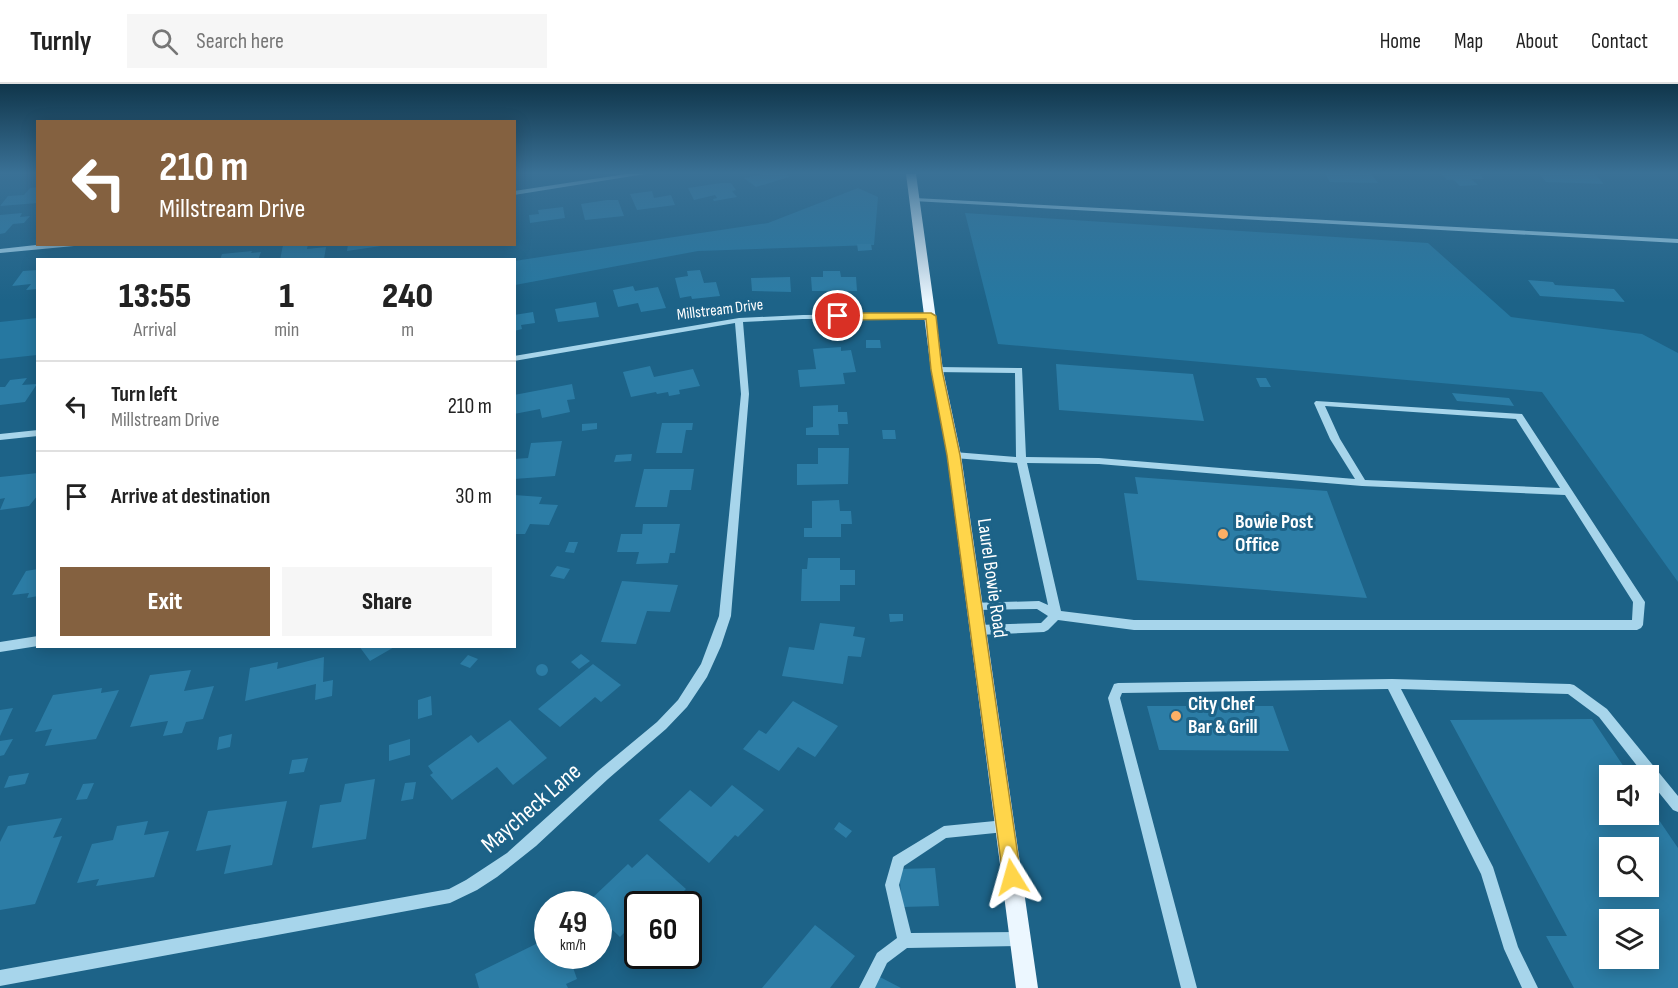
<!DOCTYPE html>
<html lang="en">
<head>
<meta charset="utf-8">
<style>
  :root { --surface:#fff; --page:#f6f6f6; --text:#222; --muted:#767676; --line:#e0e0e0; --accent:#846140 }
  body { margin:0; font-family:"Sofia Sans Condensed",sans-serif; background:var(--page); color:var(--text); height:100vh; display:flex; flex-direction:column; font-size:22px; white-space:nowrap }
  * { box-sizing:border-box; margin:0 }
  p { font-size:20px; color:var(--muted) }
  .icon { flex:none; width:33px; height:33px; fill:none; stroke:currentColor; stroke-width:2; stroke-linecap:round; stroke-linejoin:round }
  .map { position:relative; flex:1; overflow:hidden }
  .drawer { position:absolute; left:36px; top:174px; width:480px; height:390px; display:flex; flex-direction:column; background:var(--surface); border-radius:0px; box-shadow:0 3px 15px #0003 }
  .drawer>* { flex:none }
  .guide { position:absolute; left:36px; top:36px; width:480px; height:126px; border-radius:0px; box-shadow:0 3px 15px #0003; background:#846140; color:#fff; overflow:hidden }
  .buttons { position:absolute; left:1599px; top:681px; display:grid; gap:12px }
  .buttons a { display:grid; place-items:center; width:60px; height:60px; border-radius:0px; background:var(--surface); box-shadow:0 3px 15px #0003; font-size:30px }
  .speed { position:absolute; left:534px; top:807px; display:flex; gap:12px; font-size:30px; font-weight:700; text-align:center }
  .speed>* { display:grid; place-content:center; width:78px; height:78px; border-radius:50%; background:var(--surface); box-shadow:0 3px 15px #0003; line-height:1 }
  .speed small { font-size:15px; font-weight:400 }
  .speed .limit { border:3px solid #111; border-radius:9px; background:#fff; color:#111 }
  .pin { position:absolute; display:grid; place-items:center; width:51px; height:51px; color:#fff; margin:-26px; border:3px solid #fff; border-radius:50%; box-shadow:0 2px 6px #0007 }
  .me { position:absolute; width:66px; margin:-33px; rotate:352deg; stroke-linejoin:round; filter:drop-shadow(0 0 4px #0008) }
  .turn { display:flex; align-items:center; gap:21px; height:126px; padding:0 24px; font-size:27px }
  .turn .icon { width:78px; height:78px; stroke-width:2.5 }
  .turn b { display:block; font-size:42px; line-height:51px }
  .eta { display:flex; justify-content:space-evenly; align-items:center; height:102px; text-align:center }
  .eta b { font-size:36px; font-weight:800; line-height:42px }
  .primary-button { display:flex; gap:12px; margin-top:auto; padding:12px 24px }
  .primary-button a { flex:1; height:69px; border-radius:0px; background:var(--accent); color:#fff; font-size:24px; font-weight:800; line-height:69px; text-align:center }
  .primary-button a+a { background:var(--page); color:var(--text) }
  ul { padding:0; list-style:none }
  li { display:flex; align-items:center; gap:18px; height:90px; padding:0 24px; border-top:2px solid var(--line) }
  li div { flex:1 }
  li b { display:block; font-size:22px }
  li em { font-style:normal }
  header { display:flex; align-items:center; gap:36px; box-sizing:border-box; height:84px; padding:0 30px; background:var(--surface); border-bottom:2px solid var(--line) }
  header strong { font-size:28px }
  nav { display:flex; gap:33px; margin-inline-start:auto; font-size:21px }
  .search { width:420px; height:54px; background:var(--page); display:flex; align-items:center; gap:15px; box-sizing:border-box; padding:0 21px; border-radius:0px; color:var(--muted); font-size:22px }
  .map>svg:first-child { display:block }
  .green { fill:#2678a1 }
  .building { fill:#2c7da6; fill-rule:evenodd }
  .lines { fill:none; stroke-linecap:round; stroke-linejoin:round }
  .minor { fill:#a7d5eb; fill-rule:evenodd }
  .major { fill:#ecf7ff; fill-rule:evenodd }
  .route { fill:#ffd54a; stroke:#a68a30; stroke-width:1.5 }
  .poi-dot { fill:#fbaf65; stroke:#1d6388; stroke-width:2 }
  .labels { text-anchor:middle; dominant-baseline:central; stroke-width:6; stroke-linejoin:round; paint-order:stroke }
  .far-street-label { font-size:16px; fill:#fff; stroke:#1d6388 }
  .poi-label { font-size:20px; font-weight:bold; fill:#fff; stroke:#1d6388; text-anchor:start }
  .street-label { font-size:20px; fill:#fff; stroke:#1d6388 }
  .near-street-label { font-size:24px; fill:#fff; stroke:#1d6388 }
</style>
</head>
<body>
<header>
<strong>Turnly</strong>
<div class="search"><svg class="icon" aria-label="search" viewBox="0 0 24 24"><circle cx="10" cy="10" r="6"/><path d="M15 15l6 6"/></svg>Search here</div>
<nav><a>Home</a><a>Map</a><a>About</a><a>Contact</a></nav>
</header>
<div class="map">
<svg width="1678" height="904" viewBox="0 0 1678 904">
  <rect width="100%" height="100%" fill="#1d6388"/>
  <path class="green" d="M858 104 878 113 874 161 698 167 515 201 514 177 768 139Z
    M965 129 1428 159 1511 233 1642 250 1678 269V498L1542 308 998 260Z
    M37 234V271L0 275V238Z"/>
  <path class="building" d="M764 90H786L789 93 756 103 744 94Z
    M1325 90H1371L1378 99 1330 98Z
    M1441 90H1480L1484 95H1471L1478 101 1460 102 1453 95 1447 96Z
    M1539 90H1595L1604 100 1546 98Z
    M721 99H731L736 106 732 107 737 113 714 117 713 115 717 114 715 111 694 116 688 104Z
    M38 103V119L0 122 8 112 24 111 30 104Z
    M652 107 654 114 671 111 675 121 637 126 630 110Z
    M607 116H618L624 132 585 136 581 120Z
    M563 123 565 134 530 139 529 131 539 130 538 126Z
    M22 129 20 133 30 132 24 139 13 140 5 149 0 150V131Z
    M308 160 307 165 326 163 324 175 280 176 283 161Z
    M348 160H381V162L347 167Z
    M857 160H871L872 166 858 167Z
    M252 167 251 169 261 168 258 176H220L222 170Z
    M38 186V205L26 206 31 200 12 202 23 187Z
    M700 186 704 199 716 198 720 212 692 215 691 212 680 214 675 194 688 192 687 187Z
    M823 187H840L841 193H856L857 207H812L811 193H823Z
    M790 193 791 208 752 207 751 194Z
    M1528 196 1553 198 1555 201 1614 205 1625 218 1540 212Z
    M633 202 635 207 658 203 666 224 641 228 638 219 618 223 613 206Z
    M596 218 599 233 558 238 555 225Z
    M533 228 535 239 521 241 522 245 514 247V231Z
    M866 256H880L881 264H866Z
    M841 263V267L851 266 856 288 843 289 845 300 800 303 798 286 816 285 813 265Z
    M1056 280 1193 290 1204 337 1059 326Z
    M650 282 654 293 693 285 700 302 679 306 680 310 669 312 668 308 657 310 656 308 631 313 623 288Z
    M27 294 22 301 37 300 25 318 0 321V303H5L10 296Z
    M1256 294H1266L1271 303H1260Z
    M572 300 575 315 567 316 570 328 542 334 540 325 514 330V311Z
    M1452 309 1509 314 1514 322 1457 317Z
    M838 321V328H847L848 340H838L839 351H806V344L813 343V322Z
    M597 339V345L582 347V340Z
    M662 339H693L692 346H686L682 369H656Z
    M882 346H895L896 355H883Z
    M562 357 555 392 514 395V375L528 374 531 359Z
    M818 364H849L848 400 797 401V380H818Z
    M632 370 631 377 614 378 616 371Z
    M644 385H694L691 406H670L667 423H635Z
    M38 389V411L29 422 0 426 5 414 0 415V393Z
    M1135 393 1327 407 1367 514 1137 496 1124 409 1138 410Z
    M514 411 542 413 539 420 558 421 549 441 530 440 525 450H514Z
    M839 416 840 427H851L852 440H841V453H804V444H812V417Z
    M643 440H680L675 469H670L668 479 636 480 639 468H617L621 450H642Z
    M569 458H578L574 469 565 468Z
    M808 474H840V486H855V501H840V517H801L802 485H807Z
    M557 482 570 485 564 495 550 492Z
    M38 485V512L27 514 29 509 12 511 26 487Z
    M622 497 678 501 670 528 647 527 636 560 601 558Z
    M889 530H903V537L890 538Z
    M820 539 855 543 853 552 865 554 861 573 848 572 843 600 782 592 789 563 814 566Z
    M359 562H396L370 577Z
    M581 570 590 577 579 585 571 578Z
    M468 571 478 575 470 584 460 580Z
    M324 573 323 598 333 596 332 612 315 616 316 600 245 617 250 584 278 578 277 585Z
    M593 580 621 601 601 618 595 613 560 643 538 625Z
    M536 586a6 6 0 1 1 12 0a6 6 0 1 1-12 0Z
    M191 586 184 607 214 602 203 635 186 638 182 649 163 652 168 637 130 643 150 591Z
    M102 604 101 609 119 606 96 655 45 662 52 645 35 648 53 611Z
    M431 612 432 631 418 635V616Z
    M793 617 838 642 815 673 798 663 779 687 743 665 759 646 766 650Z
    M1147 622H1273L1289 667 1159 666Z
    M13 624 0 652V626Z
    M1592 635 1630 692H1610V730H1648V720L1678 764V904H1574L1546 852H1567L1450 636ZM1610 764H1648V802H1610ZM1610 836H1648V874H1610Z
    M510 636 547 674 513 701 497 683 452 716 430 691 433 689 428 682 471 651 478 659Z
    M232 650 230 663 217 666 219 653Z
    M13 655 4 671 0 672V657Z
    M410 655V671L389 677V661Z
    M308 674 304 688 289 690 292 676Z
    M29 689 25 700 4 704 9 692Z
    M375 695 366 755 312 764 320 721 341 718 345 700Z
    M416 698 413 715 401 717 405 699Z
    M94 699 87 715 76 716 83 700Z
    M732 701 764 726 738 753 735 751 709 779 659 736 690 706 711 723Z
    M287 717 272 781 224 790 231 761 196 767 208 727Z
    M62 734 53 754 62 752 35 820 0 826V758L8 742Z
    M148 737 144 751 169 747 154 793 96 802 99 795 77 799 92 760 113 756 117 742Z
    M839 738 852 747 846 754 834 745Z
    M647 770 686 805 671 820H638V835L620 853 598 832V820H586L628 780 632 784Z
    M935 784 939 822 902 823 899 785Z
    M815 841 855 872 830 904H762Z
    M548 854V872H569L577 895 566 900 568 904H479L475 890Z
    M878 892 901 904H872Z"/>
  <g class="lines">
    <path class="minor" d="M626 90H645L514 111V107Z
      M915 114 1678 155V159L913 117V115Z
      M45 160H77L74 162 0 169V165Z
      M931 230H934V234L803 235 743 238 749 310 731 532 721 562 707 593 687 623 666 645 608 695 536 762 497 793 477 806 450 819 0 902V886L449 805 466 796 507 769 598 687 657 638 678 616 701 580 719 532 741 310 735 239 514 277V272L739 234 803 231Z
      M937 283 1022 284 1026 373 1099 374 1355 395 1330 355 1314 319 1316 317 1522 330 1643 515 1645 518 1643 541 1641 544 1637 546H1134L1058 536 1048 546 1044 548 977 551 973 549 971 546 973 543 977 541 1041 539 1048 532 1037 525 974 526 970 525 968 522 970 519 1039 517 1048 521 1017 379 954 374 949 371 954 368 1016 373 1015 289 934 288V284ZM1325 322 1516 335 1560 404 1365 396 1340 355ZM1027 379 1099 380 1362 402 1565 411 1633 518 1632 536H1134L1061 527Z
      M38 346V352L0 356V350Z
      M38 552V562L0 568V558Z
      M1392 595 1570 600 1574 601 1607 625 1678 712V728L1673 726 1648 695V692H1645L1599 633 1568 610 1401 605 1493 783 1518 863 1538 904H1522L1504 865 1481 790 1388 605 1122 609 1120 614 1197 904H1181L1108 614 1114 600 1118 599Z
      M1005 736 1010 737 1012 742 1010 747 1005 748 946 754 904 782 899 801 911 849 1020 848 1025 850 1027 855 1025 860 1020 862 907 864 887 879 875 904H859L877 869 897 854 885 801 893 773 944 742Z"/>
    <path class="major" d="M906 90H916L943 286 961 371 1038 904H1016L947 371 931 286Z"/>
  </g>
  <linearGradient id="sky" x2="0" y2="1"><stop stop-color="#10364b"/><stop offset="0.41" stop-color="#3a7196"/><stop offset="1" stop-color="#3a7196" stop-opacity="0"/></linearGradient>
  <rect width="1678" height="217" fill="url(#sky)"/>
  <path class="route" d="M931 229 936 232 942 286 960 371 1021 793 1018 799 1012 802 1005 799 1003 793 947 371 931 286 926 235 838 236 833 232 838 229Z"/>
  <g class="poi-dot">
    <circle cx="1223" cy="450" r="6"/>
    <circle cx="1176" cy="632" r="6"/>
  </g>
  <g class="labels">
    <g class="far-street-label">
      <text transform="translate(720 226) rotate(-7)">Millstream Drive</text>
    </g>
    <g class="poi-label">
      <text x="1235" y="438">Bowie Post<tspan x="1235" dy="23">Office</tspan></text>
      <text x="1188" y="620">City Chef<tspan x="1188" dy="23">Bar &amp; Grill</tspan></text>
    </g>
    <g class="street-label">
      <text transform="translate(992 494) rotate(82)">Laurel Bowie Road</text>
    </g>
    <g class="near-street-label">
      <text transform="translate(531 724) rotate(-41)">Maycheck Lane</text>
    </g>
  </g>
</svg>
<div class="buttons">
<a><svg class="icon" aria-label="sound" viewBox="0 0 24 24"><path d="M4 9h4l5-4v14l-5-4H4zM17 9q2 3 0 6"/></svg></a>
<a><svg class="icon" aria-label="search" viewBox="0 0 24 24"><circle cx="10" cy="10" r="6"/><path d="M15 15l6 6"/></svg></a>
<a><svg class="icon" aria-label="layers" viewBox="0 0 24 24"><path d="M12 4l9 5-9 5-9-5zM3 14l9 5 9-5"/></svg></a>
</div>
<div class="speed"><div>49<small>km/h</small></div><div class="limit">60</div></div>
<div class="pin" style="left:838px;top:232px;background:#d93025"><svg class="icon" aria-label="arrive" viewBox="0 0 24 24"><path d="M6 21V4h12l-3 4 3 4H6"/></svg></div>
<svg class="me" style="left:1012px;top:793px" viewBox="-20 -20 40 40"><path d="M0-17L14 15 0 8-14 15z" fill="#ffd54a" stroke="#fff" stroke-width="4"/></svg>
<div class="guide">
<div class="turn"><svg class="icon" aria-label="left" viewBox="0 0 24 24"><path d="M17 20v-9H6M10 6l-5 5 5 5"/></svg><div><b>210 m</b>Millstream Drive</div></div>
</div>
<section class="drawer">
<div class="eta">
<div><b>13:55</b><p>Arrival</p></div>
<div><b>1</b><p>min</p></div>
<div><b>240</b><p>m</p></div>
</div>
<ul>
<li><svg class="icon" aria-label="left" viewBox="0 0 24 24"><path d="M17 20v-9H6M10 6l-5 5 5 5"/></svg><div><b>Turn left</b><p>Millstream Drive</p></div><em>210 m</em></li>
<li><svg class="icon" aria-label="arrive" viewBox="0 0 24 24"><path d="M6 21V4h12l-3 4 3 4H6"/></svg><div><b>Arrive at destination</b></div><em>30 m</em></li>
</ul>
<div class="primary-button"><a>Exit</a><a>Share</a></div>
</section>
</div>
</body>
</html>
